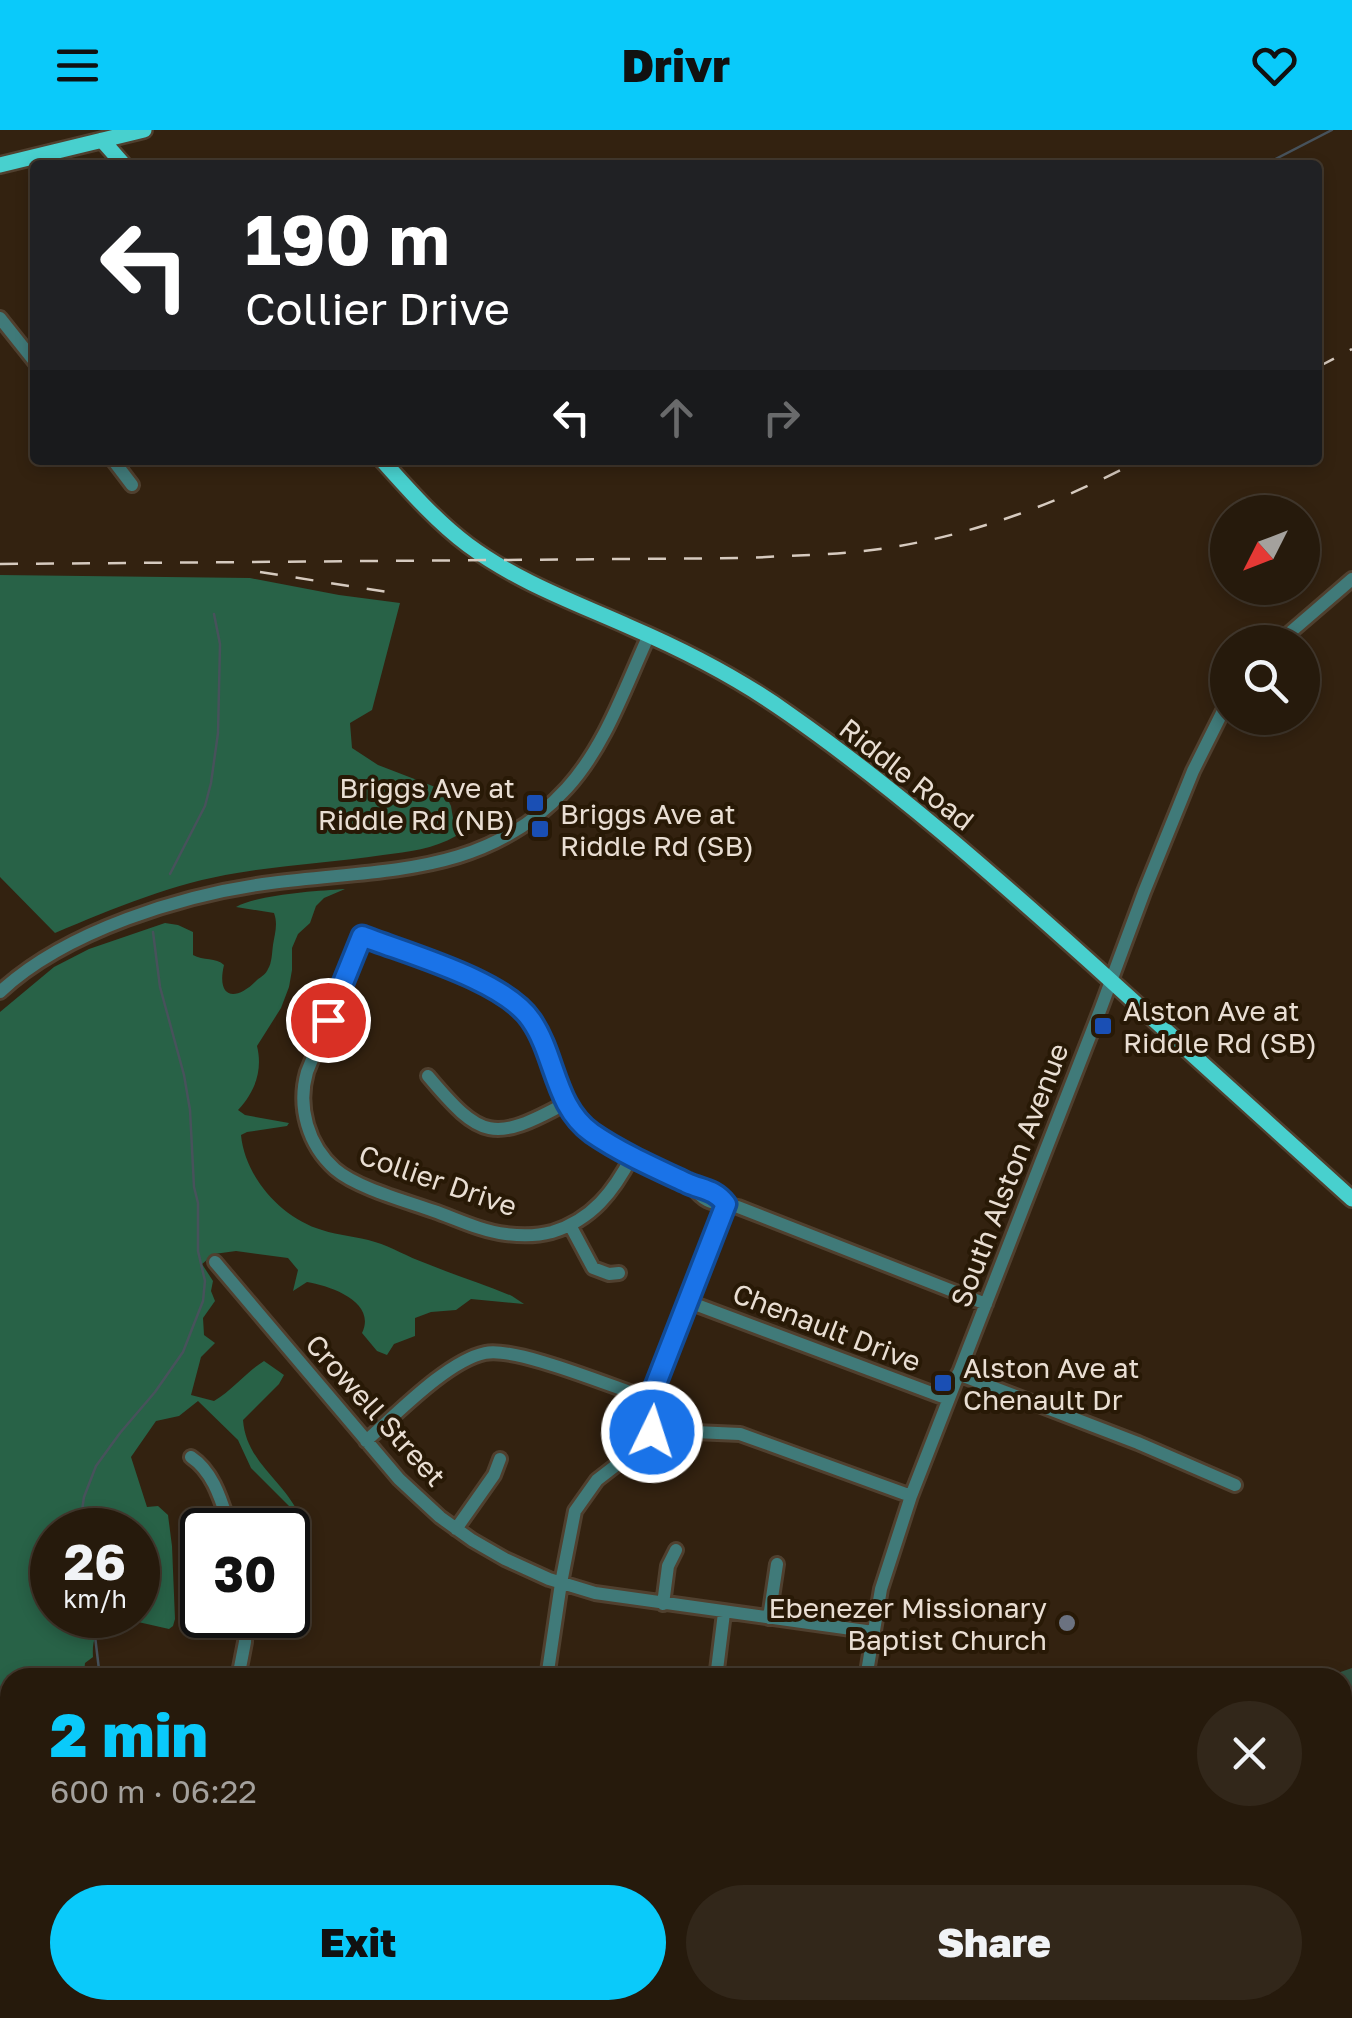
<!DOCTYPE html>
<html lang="en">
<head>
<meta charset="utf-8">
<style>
  :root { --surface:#261a0c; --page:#32271a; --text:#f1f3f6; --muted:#a4a19d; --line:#42382d; --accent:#0acafa }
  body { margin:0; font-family:"Golos Text",sans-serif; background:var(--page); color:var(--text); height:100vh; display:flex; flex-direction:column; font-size:38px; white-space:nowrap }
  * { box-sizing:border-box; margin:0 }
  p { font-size:32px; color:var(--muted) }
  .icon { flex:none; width:55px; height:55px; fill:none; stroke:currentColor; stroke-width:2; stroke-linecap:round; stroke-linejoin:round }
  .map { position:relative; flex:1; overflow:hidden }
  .drawer { position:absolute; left:0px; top:1538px; width:1352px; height:352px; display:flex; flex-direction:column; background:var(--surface); border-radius:30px 30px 0 0; box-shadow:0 5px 15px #0003,0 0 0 2px var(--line) }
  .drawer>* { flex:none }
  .banner { position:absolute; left:30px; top:30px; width:1292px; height:305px; border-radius:10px; box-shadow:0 5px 15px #0003,0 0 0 2px var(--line); background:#202124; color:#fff; overflow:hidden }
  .needle { width:65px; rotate:228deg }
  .fabs { position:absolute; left:1210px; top:365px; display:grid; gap:20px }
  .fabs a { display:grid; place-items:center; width:110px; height:110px; border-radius:50%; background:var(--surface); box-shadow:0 5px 15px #0003,0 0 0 2px var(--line); font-size:50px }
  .speed { position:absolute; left:30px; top:1378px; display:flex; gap:20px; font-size:50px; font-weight:700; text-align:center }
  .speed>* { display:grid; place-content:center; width:130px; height:130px; border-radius:50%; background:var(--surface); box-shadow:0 5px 15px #0003,0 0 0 2px var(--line); line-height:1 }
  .speed small { font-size:25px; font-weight:400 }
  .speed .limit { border:5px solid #111; border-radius:15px; background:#fff; color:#111 }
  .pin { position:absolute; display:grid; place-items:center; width:85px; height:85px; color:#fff; margin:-42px; border:5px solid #fff; border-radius:50%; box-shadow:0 2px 10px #0007 }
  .me { position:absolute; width:110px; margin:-55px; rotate:4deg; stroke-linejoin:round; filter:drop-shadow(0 0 8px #0008) }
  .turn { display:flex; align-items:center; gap:35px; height:210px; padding:0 50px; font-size:45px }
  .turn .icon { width:130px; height:130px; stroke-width:2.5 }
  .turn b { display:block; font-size:70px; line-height:85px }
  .lanes { display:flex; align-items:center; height:95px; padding:0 50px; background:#0003; justify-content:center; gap:50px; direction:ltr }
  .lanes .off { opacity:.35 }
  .round { display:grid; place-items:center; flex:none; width:105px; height:105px; border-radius:52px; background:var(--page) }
  .head { display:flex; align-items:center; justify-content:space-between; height:170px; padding:0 50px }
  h1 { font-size:60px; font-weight:800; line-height:75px; color:var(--accent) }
  .primary-button { display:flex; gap:20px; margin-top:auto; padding:20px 50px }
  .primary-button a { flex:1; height:115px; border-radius:60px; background:var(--accent); color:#111; font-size:40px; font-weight:800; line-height:115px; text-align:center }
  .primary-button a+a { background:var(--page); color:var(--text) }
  header { display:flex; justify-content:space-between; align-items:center; height:130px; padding:0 50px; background:var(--accent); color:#111; font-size:45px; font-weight:800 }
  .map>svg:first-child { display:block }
  .green { fill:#305241 }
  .forest { fill:#286247 }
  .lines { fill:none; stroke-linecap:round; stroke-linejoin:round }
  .stream { stroke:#47525b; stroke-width:2.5 }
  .minor-casing { stroke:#50402f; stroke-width:18 }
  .major-casing { stroke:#50402f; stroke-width:20 }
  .minor { stroke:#407a79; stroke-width:12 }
  .major { stroke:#48d0ce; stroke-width:15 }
  .rail { stroke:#d6cabf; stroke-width:2.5; stroke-dasharray:18 18; stroke-linecap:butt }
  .route-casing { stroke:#114b97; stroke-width:25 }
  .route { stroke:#1a73e8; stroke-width:18 }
  .transit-dot { fill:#1a4fb4; stroke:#281906; stroke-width:4 }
  .worship-dot { fill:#6b7280; stroke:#281906; stroke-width:4 }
  .labels { text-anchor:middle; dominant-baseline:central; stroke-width:8; stroke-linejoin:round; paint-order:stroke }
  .street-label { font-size:28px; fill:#e9ded3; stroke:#281906 }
  .poi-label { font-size:28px; fill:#e9ded3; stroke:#281906; text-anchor:start }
</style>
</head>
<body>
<header><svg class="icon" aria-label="menu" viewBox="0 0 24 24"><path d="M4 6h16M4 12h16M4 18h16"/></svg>Drivr<svg class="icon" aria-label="heart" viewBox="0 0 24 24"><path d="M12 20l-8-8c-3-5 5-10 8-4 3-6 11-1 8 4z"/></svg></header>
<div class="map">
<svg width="1352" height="1888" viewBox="0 0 1352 1888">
  <rect width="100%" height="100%" fill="#332210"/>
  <path class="green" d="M1352 1538V1745L1342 1734V1548L1326 1547Z
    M1352 1789V1888H914L915 1880H1342L1343 1797Z
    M233 1880H362L365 1888H233Z"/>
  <path class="forest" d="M0 445 250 448 339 465 400 473 372 580 350 593 352 618 378 635 443 660 451 676 456 706C433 719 409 722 383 725 335 732 285 735 237 743 174 753 114 778 55 803L0 747Z
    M345 759 324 768 316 776 310 793 298 804 292 818V840L289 857 281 878 257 916C263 940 255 962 238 980L245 985 289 993 287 996 247 1002 241 1005C245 1047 281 1088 322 1100 339 1106 357 1106 375 1112 392 1117 408 1127 425 1133 454 1145 483 1154 512 1166L524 1174 471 1169 456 1180 431 1182 415 1188V1206L394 1214 387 1225 377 1221 362 1203C377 1172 331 1156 307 1152L293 1161 298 1140 288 1128 236 1121 214 1124 202 1134 213 1151 211 1161 215 1171 203 1188 204 1205 215 1213 201 1227 191 1265 214 1271C233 1260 246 1242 264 1231L284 1245 279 1254 243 1290C245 1318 262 1335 279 1355 288 1365 296 1378 303 1390L251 1338 238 1310 198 1271 179 1286 156 1291 131 1327 147 1377 158 1376 168 1385 172 1416 175 1489 173 1496 169 1499 125 1489 121 1485H138V1400H52V1485H107L108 1492C95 1503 92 1510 93 1527L85 1533 84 1543 86 1547 10 1548V1622L0 1626V882L54 837 89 819 165 793 178 795 193 802V825C203 831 216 827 224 835 216 869 236 872 257 850 261 847 266 844 268 839 272 833 272 822 273 815 275 803 278 794 274 783L236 777C261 764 316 761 345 759Z"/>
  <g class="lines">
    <path class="stream" d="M1264 35 1332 0
      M170 744 205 676 211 653 218 603 220 514 214 484
      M79 1400 84 1367 96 1336 120 1303 155 1262 183 1222 203 1171 205 1151 198 1121V1073L194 1057 190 980 184 945 160 857 153 802
      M85 1485 95 1506 100 1548
      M0 1638 10 1634"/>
    <g class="minor-casing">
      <path id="minor" d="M0 188 35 232
        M113 330 132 355
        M1279 512 1352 449
        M0 862C65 801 184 764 271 753 381 738 485 748 567 658 606 615 625 557 649 505
        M428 946C481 1009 493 1013 566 973
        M632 1026C614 1061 592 1090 552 1102 537 1106 521 1106 506 1104 481 1101 457 1089 434 1081 406 1071 357 1058 335 1039 308 1015 297 977 307 942L362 806C388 816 414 826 441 836 474 849 510 859 531 890 555 926 554 976 592 1003 621 1023 655 1038 687 1053 703 1060 714 1059 726 1074
        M691 1055C708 1077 714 1072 738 1077L986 1174
        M570 1095 593 1138 609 1144 619 1143
        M215 1132 399 1349 440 1387 472 1410 505 1429 549 1449 595 1463 873 1502
        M689 1172 948 1269
        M958 1244 1138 1313 1235 1355
        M654 1309 650 1293V1269L726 1074
        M366 1311C396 1285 447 1231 485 1223 516 1216 615 1258 650 1269
        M191 1327C215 1343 222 1374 231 1400
        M456 1399 494 1345 500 1329
        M663 1474 668 1436 676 1420
        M769 1488 777 1434
        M238 1548 245 1512 246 1485
        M547 1548 561 1453 575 1381 597 1350 641 1316 666 1306 695 1302 740 1304 911 1366
        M716 1548 724 1483
        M866 1548 881 1459 911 1366 1101 878 1144 762 1193 641 1228 571
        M0 1689 10 1684
        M0 1830 10 1829
        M153 1880 154 1888
        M439 1880 442 1888
        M610 1880 613 1888
        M817 1888 818 1880"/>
    </g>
    <g class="major-casing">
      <path id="major" d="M102 10 124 35
        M0 35 144 0
        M382 330C409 360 436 391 468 415 518 452 574 472 630 497 686 521 740 549 789 584 895 658 992 744 1088 830 1176 909 1264 989 1352 1069"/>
    </g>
    <use href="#minor" class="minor"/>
    <use href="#major" class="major"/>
    <path class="rail" d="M1318 237 1352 219
      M0 434 750 428C794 425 837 425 880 419 972 406 1059 373 1140 330
      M260 442 394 463"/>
  </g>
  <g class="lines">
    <g class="route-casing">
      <path id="route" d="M328 890 362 806C408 824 504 850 531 890 556 926 554 976 592 1003 621 1023 655 1038 687 1053 703 1060 714 1059 726 1074L650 1269 652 1302"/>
    </g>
    <use href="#route" class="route"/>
  </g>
  <g class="transit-dot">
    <rect x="525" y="663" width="20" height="20" rx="5"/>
    <rect x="530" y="689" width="20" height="20" rx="5"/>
    <rect x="1093" y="886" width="20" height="20" rx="5"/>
    <rect x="933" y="1243" width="20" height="20" rx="5"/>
  </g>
  <circle class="worship-dot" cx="1067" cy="1493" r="10"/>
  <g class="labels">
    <g class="street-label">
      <text transform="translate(907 644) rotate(38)">Riddle Road</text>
      <text transform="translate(1009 1045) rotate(-69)">South Alston Avenue</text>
      <text transform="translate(438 1050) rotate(19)">Collier Drive</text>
      <text transform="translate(827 1197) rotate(21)">Chenault Drive</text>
      <text transform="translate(376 1280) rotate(48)">Crowell Street</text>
    </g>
    <g class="poi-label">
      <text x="515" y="657" text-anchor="end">Briggs Ave at<tspan x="515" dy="32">Riddle Rd (NB)</tspan></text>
      <text x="560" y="683">Briggs Ave at<tspan x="560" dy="32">Riddle Rd (SB)</tspan></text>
      <text x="1123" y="880">Alston Ave at<tspan x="1123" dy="32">Riddle Rd (SB)</tspan></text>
      <text x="963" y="1237">Alston Ave at<tspan x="963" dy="32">Chenault Dr</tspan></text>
      <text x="1047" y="1477" text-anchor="end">Ebenezer Missionary<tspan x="1047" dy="32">Baptist Church</tspan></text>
    </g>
  </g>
</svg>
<div class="fabs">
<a><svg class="needle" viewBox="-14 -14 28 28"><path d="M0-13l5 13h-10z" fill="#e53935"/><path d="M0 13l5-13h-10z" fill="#a4a19d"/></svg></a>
<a><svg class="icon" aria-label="search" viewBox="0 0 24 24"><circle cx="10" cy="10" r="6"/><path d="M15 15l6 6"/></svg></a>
</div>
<div class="speed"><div>26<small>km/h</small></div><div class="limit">30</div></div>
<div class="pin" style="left:328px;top:890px;background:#d93025"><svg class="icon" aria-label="arrive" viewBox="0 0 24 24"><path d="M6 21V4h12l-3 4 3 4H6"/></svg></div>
<svg class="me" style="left:652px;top:1302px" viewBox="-20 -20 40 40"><circle r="17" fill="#1a73e8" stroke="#fff" stroke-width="3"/><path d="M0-11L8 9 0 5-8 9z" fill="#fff"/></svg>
<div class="banner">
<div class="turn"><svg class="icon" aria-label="left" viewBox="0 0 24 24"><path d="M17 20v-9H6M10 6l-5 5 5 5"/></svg><div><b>190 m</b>Collier Drive</div></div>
<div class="lanes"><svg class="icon" aria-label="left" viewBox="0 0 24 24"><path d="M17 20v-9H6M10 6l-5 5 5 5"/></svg><svg class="icon off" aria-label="ahead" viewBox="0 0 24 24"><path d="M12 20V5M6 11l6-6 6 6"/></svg><svg class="icon off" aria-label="right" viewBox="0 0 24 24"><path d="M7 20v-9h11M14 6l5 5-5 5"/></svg></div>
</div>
<section class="drawer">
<div class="head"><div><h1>2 min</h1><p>600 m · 06:22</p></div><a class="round"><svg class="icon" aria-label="close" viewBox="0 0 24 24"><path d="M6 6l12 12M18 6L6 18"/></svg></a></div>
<div class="primary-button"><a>Exit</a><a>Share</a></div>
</section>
</div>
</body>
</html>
